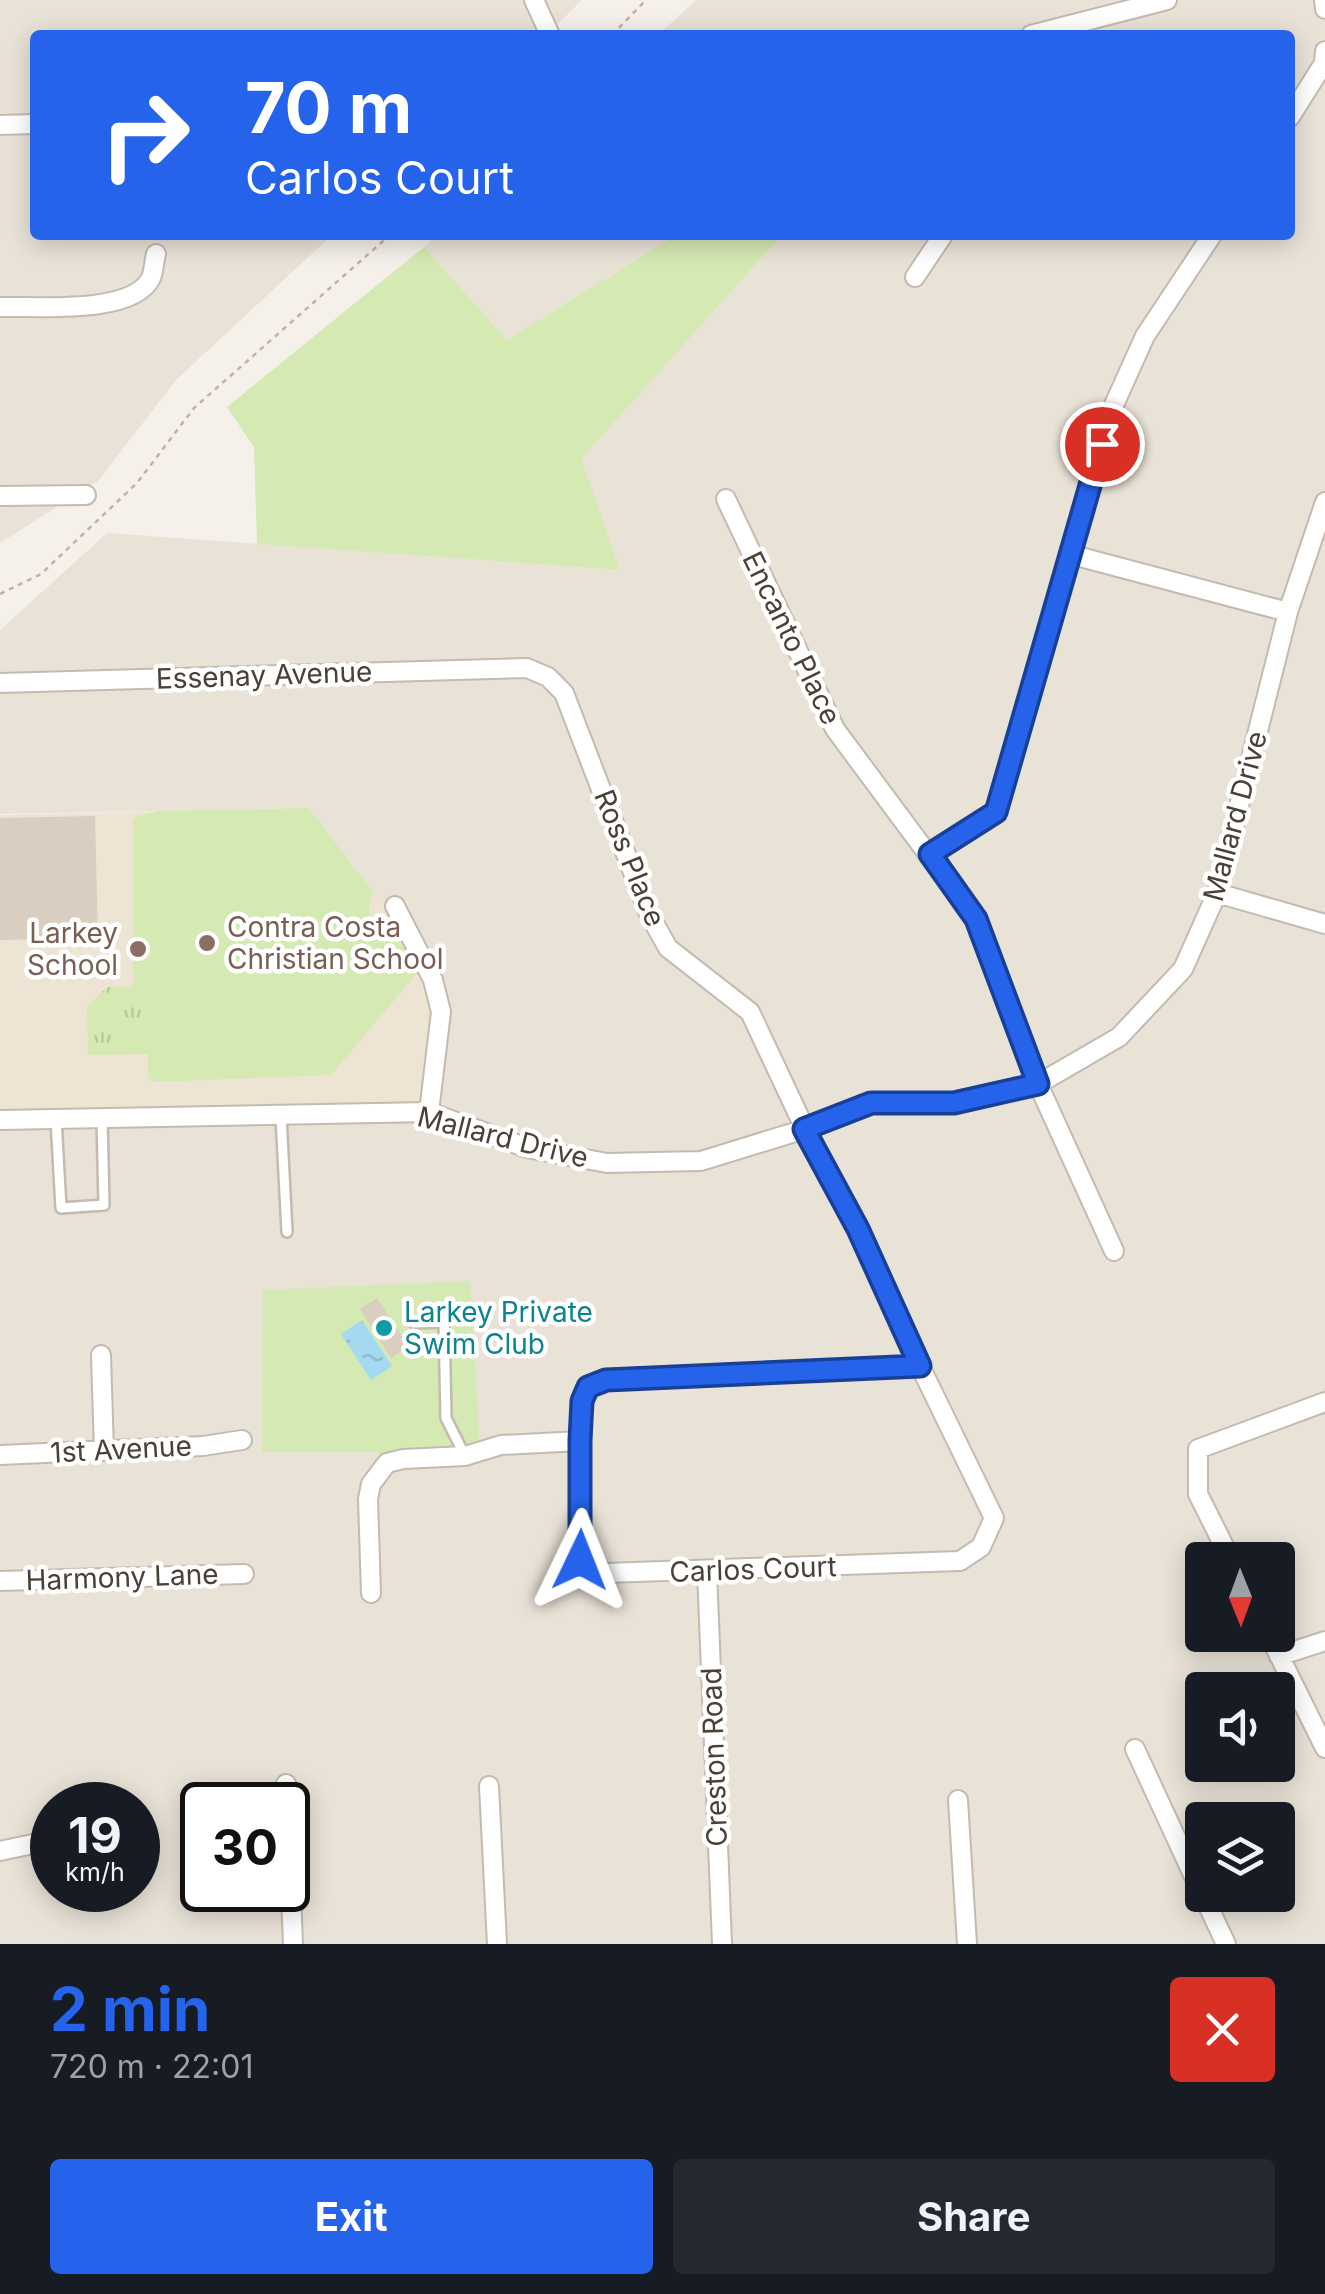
<!DOCTYPE html>
<html lang="en">
<head>
<meta charset="utf-8">
<style>
  :root { --surface:#171b24; --page:#242831; --text:#f1f3f6; --muted:#9ea1a6; --accent:#2563eb }
  body { margin:0; font-family:Inter,sans-serif; background:var(--page); color:var(--text); height:100vh; display:flex; flex-direction:column; font-size:38px; white-space:nowrap }
  * { box-sizing:border-box; margin:0 }
  p { font-size:32px; color:var(--muted) }
  .icon { flex:none; width:55px; height:55px; fill:none; stroke:currentColor; stroke-width:2; stroke-linecap:round; stroke-linejoin:round }
  .map { position:relative; height:1944px; overflow:hidden }
  .panel { display:flex; flex-direction:column; background:var(--surface); flex:1 }
  .panel>* { flex:none }
  .banner { position:absolute; left:30px; top:30px; width:1265px; height:210px; border-radius:10px; box-shadow:0 5px 25px #0003; background:#2563eb; color:#fff; overflow:hidden }
  .needle { width:65px; rotate:179deg }
  .buttons { position:absolute; left:1185px; top:1542px; display:grid; gap:20px }
  .buttons a { display:grid; place-items:center; width:110px; height:110px; border-radius:10px; background:var(--surface); box-shadow:0 5px 25px #0003; font-size:50px }
  .speed { position:absolute; left:30px; top:1782px; display:flex; gap:20px; font-size:50px; font-weight:700; text-align:center }
  .speed>* { display:grid; place-content:center; width:130px; height:130px; border-radius:50%; background:var(--surface); box-shadow:0 5px 25px #0003; line-height:1 }
  .speed small { font-size:25px; font-weight:400 }
  .speed .limit { border:5px solid #111; border-radius:15px; background:#fff; color:#111 }
  .pin { position:absolute; display:grid; place-items:center; width:85px; height:85px; color:#fff; margin:-42px; border:5px solid #fff; border-radius:50%; box-shadow:0 2px 10px #0007 }
  .me { position:absolute; width:110px; margin:-55px; rotate:2deg; stroke-linejoin:round; filter:drop-shadow(0 0 8px #0008) }
  .turn { display:flex; align-items:center; gap:35px; height:210px; padding:0 50px; font-size:45px }
  .turn .icon { width:130px; height:130px; stroke-width:2.5 }
  .turn b { display:block; font-size:70px; line-height:85px }
  .round { display:grid; place-items:center; flex:none; width:105px; height:105px; border-radius:10px; background:var(--page) }
  .overview { display:flex; align-items:center; justify-content:space-between; height:170px; padding:0 50px }
  h1 { font-size:60px; font-weight:700; line-height:75px; color:var(--accent) }
  .button { display:flex; gap:20px; margin-top:auto; padding:20px 50px }
  .button a { flex:1; height:115px; border-radius:10px; background:var(--accent); color:#fff; font-size:40px; font-weight:700; line-height:115px; text-align:center }
  .button a+a { background:var(--page); color:var(--text) }
  .map>svg:first-child { display:block }
  .residential { fill:#e9e2d7; fill-rule:evenodd }
  .education { fill:#eee4d3 }
  .green { fill:#d5e9b2 }
  .park { fill:url(#park-tufts) }
  .water { fill:url(#water-ripples) }
  .building { fill:#dacec1 }
  .lines { fill:none; stroke-linecap:round; stroke-linejoin:round }
  .service-casing { stroke:#c4baaf; stroke-width:14 }
  .minor-casing { stroke:#c4baaf; stroke-width:22 }
  .path { stroke:#c3b29c; stroke-width:2.5; stroke-dasharray:5 5; stroke-linecap:butt }
  .service { stroke:#fff; stroke-width:9 }
  .minor { stroke:#fff; stroke-width:18 }
  .route-casing { stroke:#184099; stroke-width:25 }
  .route { stroke:#2563eb; stroke-width:18 }
  .education-dot { fill:#8d6e63; stroke:#fff; stroke-width:4 }
  .culture-dot { fill:#0f9aa8; stroke:#fff; stroke-width:4 }
  .labels { text-anchor:middle; dominant-baseline:central; stroke-width:9; stroke-linejoin:round; paint-order:stroke }
  .street-label { font-size:28px; fill:#494137; stroke:#fff }
  .education-label { font-size:28px; fill:#785e54; stroke:#fff; text-anchor:start }
  .culture-label { font-size:28px; fill:#0d838f; stroke:#fff; text-anchor:start }
</style>
</head>
<body>
<div class="map">
<svg width="1325" height="1944" viewBox="0 0 1325 1944">
  <defs>
    <pattern id="park-tufts" width="24" height="20" patternUnits="userSpaceOnUse" patternTransform="scale(2.5)"><rect width="24" height="20" fill="#d5e9b2"/><path d="M3 7l-1-3M5 7V3M7 7l1-3M15 17l-1-3M17 17v-4M19 17l1-3" fill="none" stroke="#b8c99a"/></pattern>
    <pattern id="water-ripples" width="26" height="14" patternUnits="userSpaceOnUse" patternTransform="scale(2.5)"><rect width="26" height="14" fill="#a5d9f2"/><path d="M2 4q2-2 4 0t4 0M15 11q2-2 4 0t4 0" fill="none" stroke="#90bbd0"/></pattern>
  </defs>
  <rect width="100%" height="100%" fill="#f5f0e9"/>
  <path class="residential" d="M0 0H582L547 35H35V235H332L176 380 98 481 0 543Z
    M696 0H1325V1944H0V1120L395 907 373 892 309 808 0 814V630L107 533 619 570 580 459 782 235H1290V35H658ZM1202 1560H1278V1635H1202ZM1202 1690H1278V1765H1202ZM52 1805H138V1890H52ZM202 1805H288V1890H202ZM1202 1820H1278V1895H1202Z
    M437 235H676L507 340 424 247Z"/>
  <path class="education" d="M309 808 373 892 395 906 441 1012 429 1112 0 1120V815Z"/>
  <path class="green" d="M676 235H782L581 459 620 570 257 544 254 447 227 407 424 247 507 340Z
    M309 808 373 892C361 928 381 923 401 943 408 951 413 962 419 971L331 1075 153 1082 148 1077 147 988 133 987V818L157 811Z
    M470 1281 480 1450 387 1463 376 1452H262L263 1290Z"/>
  <path class="park" d="M107 987H147L148 1054 88 1055 87 1007Z"/>
  <path class="water" d="M362 1320 392 1366 371 1380 341 1334Z"/>
  <path class="building" d="M95 816 98 938 0 940V818Z
    M377 1298 408 1346 391 1358 360 1309Z"/>
  <g class="lines">
    <g class="service-casing">
      <path id="service" d="M281 1116 287 1232
        M56 1119 61 1208 104 1205 102 1118
        M414 1323 444 1322 446 1418 465 1456"/>
    </g>
    <g class="minor-casing">
      <path id="minor" d="M534 0 550 35
        M1324 0 1325 9
        M1031 35 1167 0
        M1290 117 1324 63 1325 51
        M0 125 35 124
        M915 277 943 235
        M0 307C36 306 133 315 151 278 154 271 154 261 156 254
        M0 496 86 495
        M726 499 835 729 976 919 1038 1084 1114 1251
        M1069 554 1288 612
        M0 683 527 668 548 677 564 693 649 914 668 948 750 1012 805 1129 858 1229 920 1366 994 1518 981 1547 960 1561 605 1573 580 1560V1441L582 1401 588 1387 606 1380 920 1366
        M930 854 996 812 1113 407 1145 336 1212 235
        M1217 893 1325 924
        M395 906 433 980 441 1012 429 1112
        M0 1120 429 1112 527 1148 607 1163 701 1161 805 1129 871 1103H954L1038 1084 1119 1037 1183 969 1217 893 1288 612 1325 502
        M101 1355 104 1451
        M0 1455 203 1446 242 1440
        M1231 1560 1198 1494V1449L1325 1402
        M707 1571 722 1944
        M0 1581 244 1574
        M371 1593 368 1499 371 1484 387 1463 403 1459 465 1456 501 1445 580 1441
        M1269 1635 1325 1748
        M1279 1656 1325 1641
        M1135 1749 1202 1894
        M286 1784 287 1805
        M489 1786 497 1944
        M958 1800 967 1944
        M288 1822 293 1944
        M0 1851 52 1840
        M1203 1895 1226 1944"/>
    </g>
    <path class="path" d="M612 35 646 0
      M0 594 41 574 137 483 194 408 390 235"/>
    <use href="#service" class="service"/>
    <use href="#minor" class="minor"/>
  </g>
  <g class="lines">
    <g class="route-casing">
      <path id="route" d="M580 1560V1440L582 1401 588 1387 606 1380 920 1366 858 1229 804 1129 871 1103H954L1038 1084 976 919 930 854 996 812 1102 444"/>
    </g>
    <use href="#route" class="route"/>
  </g>
  <g class="education-dot">
    <circle cx="207" cy="943" r="10"/>
    <circle cx="138" cy="949" r="10"/>
  </g>
  <circle class="culture-dot" cx="384" cy="1328" r="10"/>
  <g class="labels">
    <g class="street-label">
      <text transform="translate(792 638) rotate(64)">Encanto Place</text>
      <text transform="translate(264 675) rotate(-2)">Essenay Avenue</text>
      <text transform="translate(1235 816) rotate(-75)">Mallard Drive</text>
      <text transform="translate(630 858) rotate(68)">Ross Place</text>
      <text transform="translate(503 1137) rotate(14)">Mallard Drive</text>
      <text transform="translate(121 1449) rotate(-3)">1st Avenue</text>
      <text transform="translate(753 1569) rotate(-2)">Carlos Court</text>
      <text transform="translate(122 1577) rotate(-2)">Harmony Lane</text>
      <text transform="translate(714 1757) rotate(-92)">Creston Road</text>
    </g>
    <g class="education-label">
      <text x="227" y="927">Contra Costa<tspan x="227" dy="32">Christian School</tspan></text>
      <text x="118" y="933" text-anchor="end">Larkey<tspan x="118" dy="32">School</tspan></text>
    </g>
    <g class="culture-label">
      <text x="404" y="1312">Larkey Private<tspan x="404" dy="32">Swim Club</tspan></text>
    </g>
  </g>
</svg>
<div class="buttons">
<a><svg class="needle" viewBox="-14 -14 28 28"><path d="M0-13l5 13h-10z" fill="#e53935"/><path d="M0 13l5-13h-10z" fill="#9ea1a6"/></svg></a>
<a><svg class="icon" aria-label="sound" viewBox="0 0 24 24"><path d="M4 9h4l5-4v14l-5-4H4zM17 9q2 3 0 6"/></svg></a>
<a><svg class="icon" aria-label="layers" viewBox="0 0 24 24"><path d="M12 4l9 5-9 5-9-5zM3 14l9 5 9-5"/></svg></a>
</div>
<div class="speed"><div>19<small>km/h</small></div><div class="limit">30</div></div>
<div class="pin" style="left:1102px;top:444px;background:#d93025"><svg class="icon" aria-label="arrive" viewBox="0 0 24 24"><path d="M6 21V4h12l-3 4 3 4H6"/></svg></div>
<svg class="me" style="left:580px;top:1560px" viewBox="-20 -20 40 40"><path d="M0-17L14 15 0 8-14 15z" fill="#2563eb" stroke="#fff" stroke-width="4"/></svg>
<div class="banner">
<div class="turn"><svg class="icon" aria-label="right" viewBox="0 0 24 24"><path d="M7 20v-9h11M14 6l5 5-5 5"/></svg><div><b>70 m</b>Carlos Court</div></div>
</div>
</div>
<section class="panel">
<div class="overview"><div><h1>2 min</h1><p>720 m · 22:01</p></div><a class="round" style="background:#d93025;color:#fff"><svg class="icon" aria-label="close" viewBox="0 0 24 24"><path d="M6 6l12 12M18 6L6 18"/></svg></a></div>
<div class="button"><a>Exit</a><a>Share</a></div>
</section>
</body>
</html>
